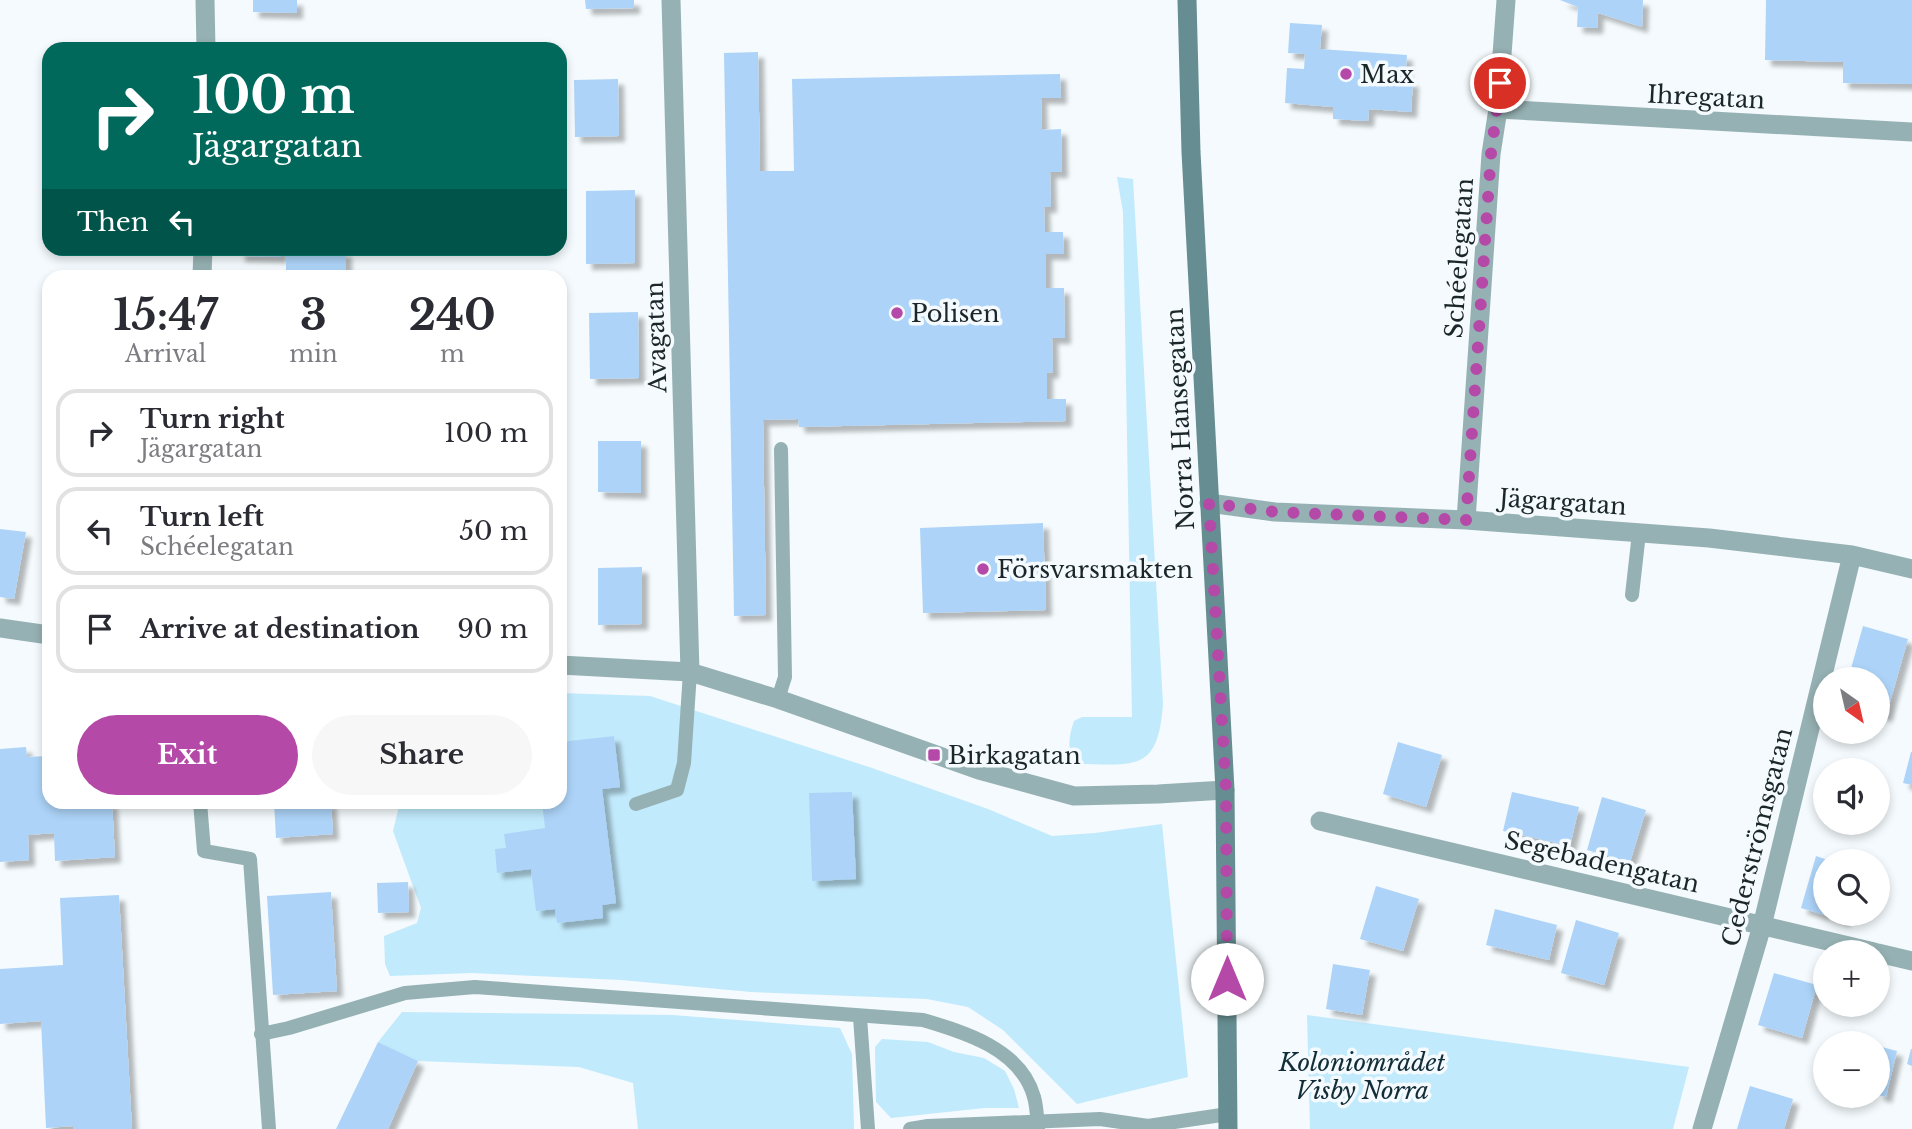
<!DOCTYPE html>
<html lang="en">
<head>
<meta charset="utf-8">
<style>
  :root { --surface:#fff; --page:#f7f7f7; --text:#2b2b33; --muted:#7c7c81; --line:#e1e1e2; --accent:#b549a8 }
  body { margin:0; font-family:"Libre Baskerville",serif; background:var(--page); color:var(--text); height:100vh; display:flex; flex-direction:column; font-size:26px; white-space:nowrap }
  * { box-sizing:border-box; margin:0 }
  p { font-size:23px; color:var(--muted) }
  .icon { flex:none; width:38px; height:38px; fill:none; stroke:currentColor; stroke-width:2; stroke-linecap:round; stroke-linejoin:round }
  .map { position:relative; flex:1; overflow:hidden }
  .panel { position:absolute; left:42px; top:270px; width:525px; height:539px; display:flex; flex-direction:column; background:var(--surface); border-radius:21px; box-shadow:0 4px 10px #0003 }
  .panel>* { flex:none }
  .guide { position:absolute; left:42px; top:42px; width:525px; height:214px; border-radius:21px; box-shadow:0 4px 10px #0003; background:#00695c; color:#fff; overflow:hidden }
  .needle { width:46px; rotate:146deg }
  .buttons { position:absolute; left:1813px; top:667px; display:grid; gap:14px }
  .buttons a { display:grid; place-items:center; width:77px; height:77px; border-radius:50%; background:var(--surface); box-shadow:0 4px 10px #0003; font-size:35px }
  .pin { position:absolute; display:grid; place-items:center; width:60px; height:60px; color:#fff; margin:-30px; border:4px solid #fff; border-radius:50%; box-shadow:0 2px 7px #0007 }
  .me { position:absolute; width:77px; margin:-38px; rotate:0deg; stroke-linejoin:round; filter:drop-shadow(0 0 5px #0008) }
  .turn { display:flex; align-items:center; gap:24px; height:147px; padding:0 35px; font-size:32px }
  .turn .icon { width:91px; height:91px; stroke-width:2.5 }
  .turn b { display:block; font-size:49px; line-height:60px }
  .then { display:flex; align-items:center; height:66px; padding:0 35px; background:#0003; gap:14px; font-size:26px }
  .eta { display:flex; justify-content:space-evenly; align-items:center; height:119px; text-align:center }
  .eta b { font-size:42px; font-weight:800; line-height:49px }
  .action { display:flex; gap:14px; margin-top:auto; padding:14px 35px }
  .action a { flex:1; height:80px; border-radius:42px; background:var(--accent); color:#fff; font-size:28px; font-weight:800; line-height:80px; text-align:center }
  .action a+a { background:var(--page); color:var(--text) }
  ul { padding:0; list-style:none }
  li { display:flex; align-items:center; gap:21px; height:88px; margin:0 14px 10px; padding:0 21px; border:4px solid var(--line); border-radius:21px }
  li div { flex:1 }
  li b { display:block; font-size:26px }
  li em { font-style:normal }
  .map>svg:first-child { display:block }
  .green { fill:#c1eafc }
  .building { fill:#add4f8; filter:url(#shadow) }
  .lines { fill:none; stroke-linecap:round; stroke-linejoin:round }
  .service { stroke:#96b1b3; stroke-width:14 }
  .minor { stroke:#96b1b3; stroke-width:19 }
  .secondary { stroke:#668d91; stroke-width:19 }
  .route { stroke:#b549a8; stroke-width:12; stroke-dasharray:0 21.6 }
  .poi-dot { fill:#b549a8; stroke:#f4fafd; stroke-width:2.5 }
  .labels { text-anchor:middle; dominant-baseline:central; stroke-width:7; stroke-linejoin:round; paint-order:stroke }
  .poi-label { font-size:24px; fill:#1b262b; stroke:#f4fafd; text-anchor:start }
  .street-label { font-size:24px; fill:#1b262b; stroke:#f4fafd }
  .park-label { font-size:24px; font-style:italic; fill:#122d37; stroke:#f4fafd }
</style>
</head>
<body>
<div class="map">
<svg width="1912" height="1129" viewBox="0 0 1912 1129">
  <defs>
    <filter id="shadow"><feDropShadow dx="6" dy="6" stdDeviation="2" flood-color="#0004"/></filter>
  </defs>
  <rect width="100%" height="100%" fill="#f4fafd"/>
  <path class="green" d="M1117 177 1133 179 1163 704C1158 771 1137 765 1079 764 1065 754 1069 735 1074 721L1082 717H1132L1123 212Z
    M560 693 650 696 872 768 988 809 1052 836 1095 833 1162 824 1188 1077 1077 1104 1003 1030 968 1007 927 999 751 992 621 980 472 973 390 976 385 964 384 936 417 923 421 908 393 831 400 802H560Z
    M402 1012 672 1015 840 1028 852 1054 854 1129H638L633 1083 579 1067 418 1061 378 1042Z
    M1307 1015 1689 1067 1673 1129H1310Z
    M882 1039 928 1042 954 1052 984 1058 1005 1071 1014 1089 1019 1108H984L891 1118 876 1102 875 1047Z"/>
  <path class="building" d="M253 0H297V13L253 12Z
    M585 0H634V8L586 9Z
    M1560 0H1643L1642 27 1598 13 1597 28 1577 27 1578 7Z
    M1766 0H1912V84L1843 83V62L1765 60Z
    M1290 23 1322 25 1320 49 1407 55 1405 80 1413 81 1411 112 1369 109 1368 121 1333 119V107L1285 103 1287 68 1304 69 1305 54 1288 53Z
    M758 52 760 171H794L792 79 1060 74 1061 98H1041L1042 130 1061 129 1062 172H1050L1051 207H1044L1045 232H1063L1064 254H1046V288H1064L1065 338H1052L1053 372 1047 373V399H1066V421L799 427 798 419 763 420 766 615 734 616 724 53Z
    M618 79 619 136 575 137 574 80Z
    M635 190V263L586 264V191Z
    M239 248H281V257L239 256Z
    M286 251H346V276H286Z
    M638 312 639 378 590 379 589 313Z
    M598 441H641V493L598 492Z
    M1043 523 1046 610 923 613 920 528Z
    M0 529 26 532 14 599 0 597Z
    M642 567V624L598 625V568Z
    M1863 626 1908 639 1886 716 1878 714V679H1848Z
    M614 736 620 787 602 789 616 903 602 905 603 918 557 923 555 909 536 911 531 869 497 873 495 849 506 848 504 834 545 828 542 802H560V742Z
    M1398 742 1442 755 1426 807 1383 794Z
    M26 747 27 757 49 756V802H112L115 857 55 861 54 833 28 835 29 860 0 862V749Z
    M1911 752H1912V785L1903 783Z
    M852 792 856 879 812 881 809 793Z
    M1512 792 1579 807 1570 846 1503 831Z
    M1602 797 1646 810 1630 862 1587 850Z
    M274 802H331L333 834 276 838Z
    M1816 856 1825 859V914H1846L1844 921 1801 908Z
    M408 882 409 912 378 913 377 883Z
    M1376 886 1419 899 1403 951 1360 939Z
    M331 892 337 991 273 995 267 896Z
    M119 895 132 1129H73V1126L46 1128 41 1021 0 1024V969L63 965 60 898Z
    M1495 909 1557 925 1549 960 1486 945Z
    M1576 920 1619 933 1604 985 1561 973Z
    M1333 964 1370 970 1362 1015 1326 1009Z
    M1774 973 1817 985 1802 1038 1758 1025Z
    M378 1042 418 1061 388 1129H336Z
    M1878 1046 1897 1051 1886 1097 1878 1095Z
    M1911 1049H1912V1066L1907 1064Z
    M1750 1086 1793 1099 1784 1129H1737Z"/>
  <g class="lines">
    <path class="service" d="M1632 595 1639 533
      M778 699 785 677 781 449
      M200 802 204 851 250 859 269 1129
      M636 804 677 790 684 763 690 672
      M860 1017 868 1129
      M261 1034 289 1028 405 993 475 987 923 1020C964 1032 1021 1049 1034 1097 1037 1107 1037 1119 1038 1129
      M910 1129 928 1126 1100 1119 1148 1126 1228 1114"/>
    <path class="minor" d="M205 0 206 49
      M671 0 690 672
      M1498 109 1912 132
      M202 276 203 248
      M1209 503 1275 512 1466 520 1709 538 1852 555 1912 569
      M1466 520 1491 154 1498 109 1506 0
      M0 628 49 635
      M560 665 690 672 778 699 979 770 1074 796 1158 794 1225 790
      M1320 821 1874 952
      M1878 953 1912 961
      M1702 1129 1762 926 1852 555"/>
    <path class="secondary" d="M1187 0 1191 152 1225 790 1228 1129"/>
  </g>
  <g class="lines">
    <path class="route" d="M1227 979 1226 790 1209 503 1275 512 1466 520 1491 154 1500 83"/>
  </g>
  <g class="poi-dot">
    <circle cx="1346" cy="74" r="7"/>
    <circle cx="897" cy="313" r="7"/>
    <circle cx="983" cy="569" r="7"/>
    <rect x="927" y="748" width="14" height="14" rx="3.5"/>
  </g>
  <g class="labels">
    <g class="poi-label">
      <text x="1360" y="74">Max</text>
      <text x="911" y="313">Polisen</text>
      <text x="997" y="569">Försvarsmakten</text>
      <text x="948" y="755">Birkagatan</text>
    </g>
    <g class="street-label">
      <text transform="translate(1706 97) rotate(3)">Ihregatan</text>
      <text transform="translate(1459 258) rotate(-86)">Schéelegatan</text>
      <text transform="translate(656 337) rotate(-92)">Avagatan</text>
      <text transform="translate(1180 419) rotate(-93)">Norra Hansegatan</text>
      <text transform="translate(1563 502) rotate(4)">Jägargatan</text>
      <text transform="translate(1757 837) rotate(-76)">Cederströmsgatan</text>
      <text transform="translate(1602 862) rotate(13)">Segebadengatan</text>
    </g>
    <g class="park-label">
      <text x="1362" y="1062">Koloniområdet<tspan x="1362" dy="28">Visby Norra</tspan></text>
    </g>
  </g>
</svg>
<div class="buttons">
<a><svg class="needle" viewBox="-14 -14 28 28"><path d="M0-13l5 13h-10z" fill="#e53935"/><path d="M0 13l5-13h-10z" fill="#7c7c81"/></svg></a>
<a><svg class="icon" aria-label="sound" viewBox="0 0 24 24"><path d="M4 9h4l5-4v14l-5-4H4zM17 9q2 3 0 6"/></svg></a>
<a><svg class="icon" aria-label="search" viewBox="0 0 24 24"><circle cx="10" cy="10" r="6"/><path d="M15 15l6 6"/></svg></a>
<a>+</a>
<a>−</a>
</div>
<div class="pin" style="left:1500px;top:83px;background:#d93025"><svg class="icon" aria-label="arrive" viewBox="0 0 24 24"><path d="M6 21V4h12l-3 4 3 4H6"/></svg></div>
<svg class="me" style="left:1227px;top:979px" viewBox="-20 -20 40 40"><circle r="19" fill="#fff"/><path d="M0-13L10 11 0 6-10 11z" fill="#b549a8"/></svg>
<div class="guide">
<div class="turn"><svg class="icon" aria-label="right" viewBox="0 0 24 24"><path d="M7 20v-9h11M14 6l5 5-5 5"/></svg><div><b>100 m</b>Jägargatan</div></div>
<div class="then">Then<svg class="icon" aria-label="left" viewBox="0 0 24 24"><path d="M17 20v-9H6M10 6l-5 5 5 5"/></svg></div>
</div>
<section class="panel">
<div class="eta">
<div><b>15:47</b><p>Arrival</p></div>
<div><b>3</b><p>min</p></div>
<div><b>240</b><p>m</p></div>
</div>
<ul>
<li><svg class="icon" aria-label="right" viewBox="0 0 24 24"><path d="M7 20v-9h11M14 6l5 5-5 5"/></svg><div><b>Turn right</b><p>Jägargatan</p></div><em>100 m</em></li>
<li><svg class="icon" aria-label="left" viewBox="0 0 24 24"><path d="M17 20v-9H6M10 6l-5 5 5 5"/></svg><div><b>Turn left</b><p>Schéelegatan</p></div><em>50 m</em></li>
<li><svg class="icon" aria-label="arrive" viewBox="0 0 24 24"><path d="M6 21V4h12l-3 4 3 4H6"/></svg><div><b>Arrive at destination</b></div><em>90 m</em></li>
</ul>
<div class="action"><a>Exit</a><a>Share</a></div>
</section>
</div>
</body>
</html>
